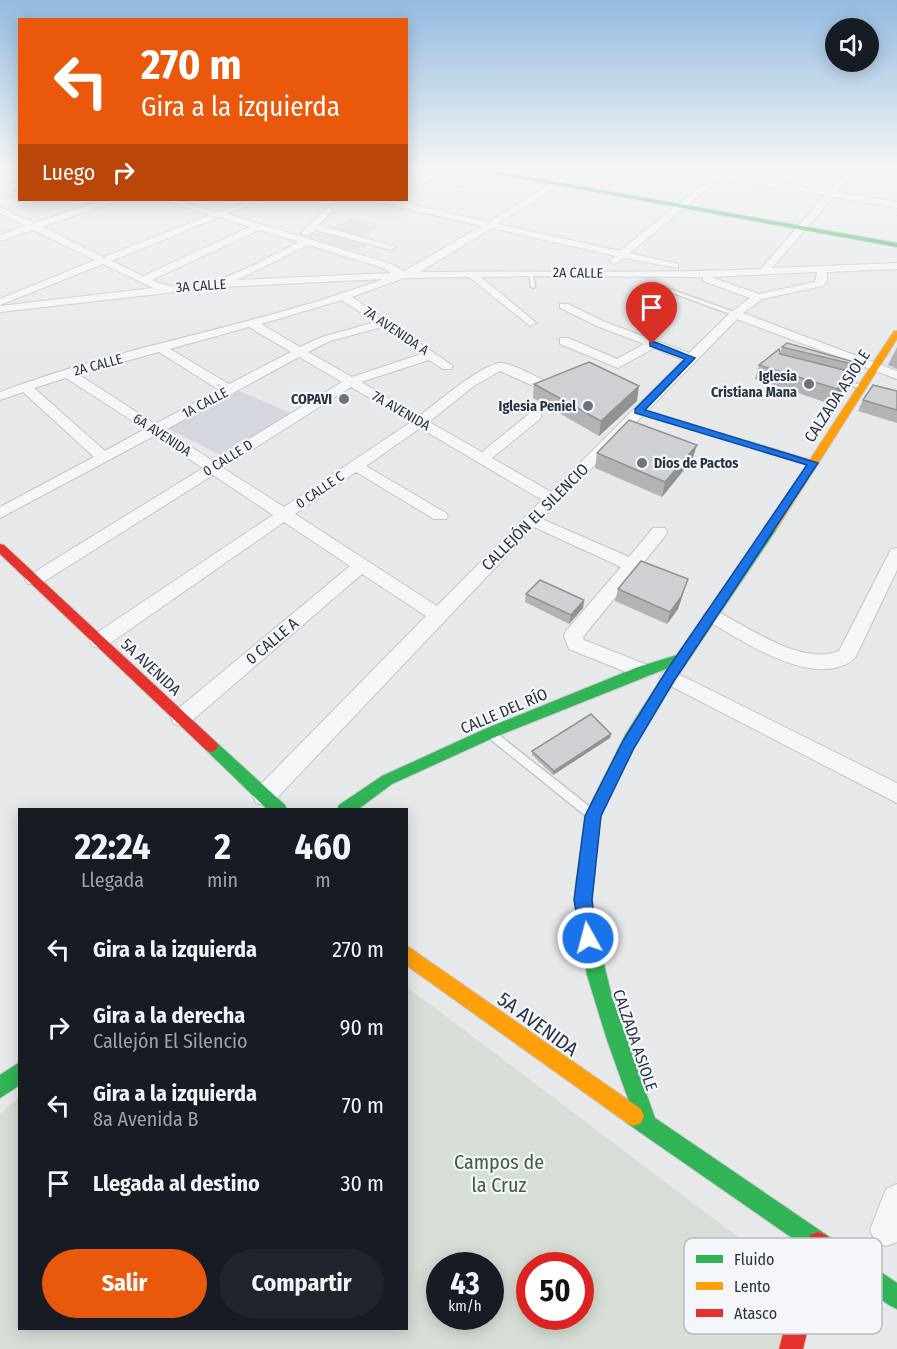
<!DOCTYPE html>
<html lang="es">
<head>
<meta charset="utf-8">
<style>
  :root { --surface:#171b24; --page:#20242c; --text:#f1f3f6; --muted:#9ea1a6; --accent:#ea580c }
  body { margin:0; font-family:"Fira Sans Condensed",sans-serif; background:var(--page); color:var(--text); height:100vh; display:flex; flex-direction:column; font-size:22px; white-space:nowrap }
  * { box-sizing:border-box; margin:0 }
  p { font-size:20px; color:var(--muted) }
  .icon { flex:none; width:33px; height:33px; fill:none; stroke:currentColor; stroke-width:2; stroke-linecap:round; stroke-linejoin:round }
  .map { position:relative; flex:1; overflow:hidden }
  .sheet { position:absolute; left:18px; top:808px; width:390px; height:522px; display:flex; flex-direction:column; background:var(--surface); border-radius:0px; box-shadow:0 3px 15px #0003 }
  .sheet>* { flex:none }
  .banner { position:absolute; left:18px; top:18px; width:390px; height:183px; border-radius:0px; box-shadow:0 3px 15px #0003; background:#ea580c; color:#fff; overflow:hidden }
  .tools { position:absolute; left:825px; top:18px; display:grid; gap:12px }
  .tools a { display:grid; place-items:center; width:54px; height:54px; border-radius:50%; background:var(--surface); box-shadow:0 3px 15px #0003; font-size:30px }
  .speed { position:absolute; left:426px; top:1252px; display:flex; gap:12px; font-size:30px; font-weight:700; text-align:center }
  .speed>* { display:grid; place-content:center; width:78px; height:78px; border-radius:50%; background:var(--surface); box-shadow:0 3px 15px #0003; line-height:1 }
  .speed small { font-size:15px; font-weight:400 }
  .speed .limit { border:9px solid #d22; background:#fff; color:#111 }
  .pin { position:absolute; display:grid; place-items:center; width:51px; height:51px; color:#fff; margin:-62px -26px; border-radius:50% 50% 50% 0; rotate:-45deg; box-shadow:0 0 6px #0007 }
  .pin .icon { rotate:45deg }
  .me { position:absolute; width:66px; margin:-33px; rotate:353deg; stroke-linejoin:round; filter:drop-shadow(0 0 4px #0008) }
  .turn { display:flex; align-items:center; gap:21px; height:126px; padding:0 24px; font-size:27px }
  .turn .icon { width:78px; height:78px; stroke-width:2.5 }
  .turn b { display:block; font-size:42px; line-height:51px }
  .then { display:flex; align-items:center; height:57px; padding:0 24px; background:#0003; gap:12px; font-size:22px }
  .eta { display:flex; justify-content:space-evenly; align-items:center; height:102px; text-align:center }
  .eta b { font-size:36px; font-weight:700; line-height:42px }
  .cta { display:flex; gap:12px; margin-top:auto; padding:12px 24px }
  .cta a { flex:1; height:69px; border-radius:36px; background:var(--accent); color:#fff; font-size:24px; font-weight:700; line-height:69px; text-align:center }
  .cta a+a { background:var(--page); color:var(--text) }
  ul { padding:0; list-style:none }
  li { display:flex; align-items:center; gap:18px; height:78px; padding:0 24px }
  li div { flex:1 }
  li b { display:block; font-size:22px }
  li em { font-style:normal }
  .map>svg:first-child { display:block }
  .built { fill:#d4d7dd }
  .green { fill:#d6ded6; fill-rule:evenodd }
  .lines { fill:none; stroke-linecap:round; stroke-linejoin:round }
  .lane-casing { stroke:#c4c6c8; stroke-width:3 }
  .street-casing { stroke:#c4c6c8; stroke-width:2 }
  .fast-casing { stroke:#c4c6c8; stroke-width:2 }
  .slow-casing { stroke:#c4c6c8; stroke-width:2 }
  .jam-casing { stroke:#c4c6c8; stroke-width:2 }
  .lane { fill:#f5f6f7; fill-rule:evenodd }
  .street { fill:#f5f6f7; fill-rule:evenodd }
  .fast { fill:#30b455; fill-rule:evenodd }
  .slow { fill:#ff9f0a; fill-rule:evenodd }
  .jam { fill:#e5322d; fill-rule:evenodd }
  .wall { fill:#b1b3b5 }
  .shaded-wall { fill:#909294 }
  .building { fill:#ced0d3; stroke:#909294; stroke-width:1.5 }
  .route { fill:#1a73e8; stroke:#114b97; stroke-width:1.5 }
  .poi-dot { fill:#6c737f; stroke:#f4f6f9; stroke-width:2 }
  .labels { text-anchor:middle; dominant-baseline:central; stroke-width:4.5; stroke-linejoin:round; paint-order:stroke }
  .far-street-label { font-size:14px; fill:#2b3445; stroke:#f4f6f9 }
  .far-poi-label { font-size:14px; font-weight:bold; fill:#2b3445; stroke:#f4f6f9; text-anchor:end }
  .street-label { font-size:16px; fill:#2b3445; stroke:#f4f6f9 }
  .near-street-label { font-size:20px; fill:#2b3445; stroke:#f4f6f9 }
  .near-park-label { font-size:20px; fill:#3f6138; stroke:#f4f6f9 }
  .key { fill:#f4f6f9; stroke:#b8bcc3; stroke-width:1.5 }
  .key-label { font-size:16px; fill:#2b3445 }
</style>
</head>
<body>
<div class="map">
<svg width="897" height="1349" viewBox="0 0 897 1349">
  <rect width="100%" height="100%" fill="#e6e8ea"/>
  <path class="built" d="M352 219 382 226 358 236 329 229Z
    M239 391 293 414 223 456 167 428Z"/>
  <path class="green" d="M321 232 366 244 367 247C344 254 328 245 306 238V235Z
    M407 987 800 1284 781 1349H0V1114L19 1097 20 1329H406ZM440 1266H490V1317H440ZM530 1266H580V1317H530Z"/>
  <g class="lines">
    <g class="lane-casing">
      <path id="lane" d="M479 170 482 171 461 186H459V184Z
        M20 191V193L0 198V196Z
        M531 272 533 273 535 287 533 288 531 287 529 273Z
        M664 287 737 313 738 314 733 315 662 289V288Z
        M836 378 865 386 866 387 863 389 834 381V379Z
        M639 409 815 462 816 463 813 465 811 464 637 412V410Z
        M492 731 495 732 595 811 596 814 595 817 591 819 587 817 489 738 487 735 489 732Z"/>
    </g>
    <g class="street-casing">
      <path id="street" d="M406 167H415L406 172Z
        M439 167H449L421 185 414 183Z
        M578 167H588L498 224 620 251 712 177 665 167C683 167 710 175 724 169L728 171 725 174 829 191 846 174 850 176 836 192 897 202V208L833 197 772 268 897 263V269L827 272V281L823 286 762 299 743 313 897 371V379L737 319 542 519 629 557 653 528H665L667 532 665 536 583 637 584 640 650 666 653 671 650 676 643 678 636 676 569 649 564 636 566 631 621 567 534 527 272 803 264 805 256 803 253 796 256 789 426 616 362 574 188 724 181 726 174 724 171 718 174 712 350 566 284 522 106 646 99 648 92 646 90 641 92 636 273 515 213 475 40 584H28L25 580 28 576 203 468 154 436 0 518V507L94 457 23 392 0 400V392C124 345 258 326 383 279L220 287 0 312V306L153 288 103 264 0 305V299L95 260 33 230 0 241V235L26 226 0 213V207L34 223 104 200H115L114 202 42 227 104 257 210 215 169 202 168 200C185 200 199 209 216 211 229 212 244 200 258 200L227 214 391 264 404 271 482 226 381 203 377 200H390L489 222ZM720 178 825 195 761 269C648 274 534 270 420 272L492 228 615 256 609 261 614 264 624 258 678 268V264L630 253ZM219 217 250 227 143 276 112 261ZM259 230 299 242C257 262 197 302 152 280ZM308 245 383 268 391 273 237 280ZM817 272 815 282 759 294 711 277ZM531 276 703 277V281L750 298 731 312 689 353 605 322 568 304H560V308L597 326 644 344 617 359 568 338H560V344L618 368 654 348 683 360 551 492 492 458 540 419 542 416 540 413H530L482 452 429 422 474 386 500 371 540 389H550L551 386 550 383C535 377 517 365 502 363 485 361 434 405 419 416L361 382 429 360 443 369H451L453 366 352 297 404 278 469 277 530 326 536 323 534 321 481 277ZM342 300 375 322 322 337 300 347 261 324ZM249 327 291 352 229 384 170 349ZM382 327 421 354 352 377 308 352 330 341ZM159 352 219 390 155 424 78 374ZM299 357 342 382 213 461 165 430ZM66 378 145 429 105 451 34 388ZM351 387 411 422 284 507 223 468ZM420 428 542 500 437 606 295 514 356 472 434 519H446L448 516 446 513 366 466Z
        M20 182V187L0 192V187Z
        M329 207 333 210 319 225 396 247 391 250 315 230 309 235H303L301 233Z
        M897 548V570L856 656C852 662 847 664 841 666 800 681 740 639 706 620L703 616 706 612 712 610 718 612C750 628 802 666 839 651L889 553 891 549Z
        M670 670 897 783V803L663 682 660 677 663 672Z
        M897 1184V1242L886 1246 875 1241 870 1230 886 1189Z"/>
    </g>
    <g class="fast-casing">
      <path id="fast" d="M458 167H471L897 243V247Z
        M770 527 776 530 657 707 618 777 602 813 598 830 592 899 593 919 612 997 655 1118 897 1283V1309L889 1305 641 1133 627 1123 624 1116 627 1109 631 1107 607 1040 587 975 576 919 575 891 586 813 625 735 668 668 495 737 392 784 357 810H337L339 805 382 776 485 729 638 667 677 655 766 528Z
        M211 740 216 742 285 805 287 810H268L206 750 204 746 206 742Z
        M20 1062V1085L0 1098V1075Z"/>
    </g>
    <g class="slow-casing">
      <path id="slow" d="M894 331H897V339L776 530 770 533 766 532 764 530Z
        M406 945 641 1109 644 1116 641 1123 634 1126 627 1123 406 965Z"/>
    </g>
    <g class="jam-casing">
      <path id="jam" d="M0 544 4 545 216 742 218 746 216 750 211 752 206 750 0 554Z
        M818 1232 826 1235 829 1243 803 1349H779L807 1243 810 1235Z"/>
    </g>
    <use href="#lane" class="lane"/>
    <use href="#street" class="street"/>
    <use href="#fast" class="fast"/>
    <use href="#slow" class="slow"/>
    <use href="#jam" class="jam"/>
  </g>
  <path class="wall" d="M782 347 858 363 852 377 850 380 849 379 846 387 831 404 755 379 759 365 780 353Z
    M897 347V369L888 365Z
    M534 384 637 401 599 436 533 398Z
    M897 391V423L858 411 863 400Z
    M697 445 692 460 662 497 595 468 597 453Z
    M688 579 678 609 667 624 615 601 618 589Z
    M526 594 584 600 583 608 569 624 525 602Z
    M611 734 610 738 553 775 532 755V751Z"/>
  <path class="shaded-wall" d="M852 372 846 387 831 404 837 389Z
    M639 386 637 401 599 436 601 421Z
    M697 445 692 460 662 497 665 482Z
    M688 579 678 609 667 624 670 612Z
    M584 600 583 608 569 624 571 615Z
    M611 734 610 738 553 775 554 771Z"/>
  <path class="building" d="M787 343 858 363 856 365 782 347Z
    M779 349 780 354 852 372 837 389 759 365Z
    M589 362 639 386 601 421 534 384Z
    M873 385 897 391V410L863 400Z
    M629 420 697 445 665 482 597 453Z
    M641 561 688 579 681 597 670 612 618 589Z
    M540 580 584 600 571 615 526 594Z
    M591 714 611 734 554 771 532 751Z"/>
  <linearGradient id="sky" x2="0" y2="1"><stop stop-color="#93bae0"/><stop offset="0.47" stop-color="#f4f5f6"/><stop offset="1" stop-color="#f4f5f6" stop-opacity="0"/></linearGradient>
  <rect width="897" height="356" fill="url(#sky)"/>
  <path class="route" d="M650 342H655L695 358 645 410 818 463 674 681 634 748 601 816 592 900 597 938 594 945 588 947 582 945 574 900 585 816 623 741 665 673 807 465 635 413V409L685 359 650 346Z"/>
  <g class="poi-dot">
    <circle cx="809" cy="384" r="6"/>
    <circle cx="344" cy="399" r="6"/>
    <circle cx="588" cy="406" r="6"/>
    <circle cx="642" cy="463" r="6"/>
  </g>
  <g class="labels">
    <g class="far-street-label">
      <text transform="translate(578 273) rotate(1)">2A CALLE</text>
      <text transform="translate(201 286) rotate(-4)">3A CALLE</text>
      <text transform="translate(396 331) rotate(34)">7A AVENIDA A</text>
      <text transform="translate(98 365) rotate(-15)">2A CALLE</text>
      <text transform="translate(205 403) rotate(-28)">1A CALLE</text>
      <text transform="translate(401 411) rotate(30)">7A AVENIDA</text>
      <text transform="translate(162 435) rotate(33)">6A AVENIDA</text>
      <text transform="translate(228 458) rotate(-32)">0 CALLE D</text>
      <text transform="translate(320 490) rotate(-34)">0 CALLE C</text>
    </g>
    <g class="far-poi-label">
      <text x="797" y="376">Iglesia<tspan x="797" dy="16">Cristiana Mana</tspan></text>
      <text x="332" y="399">COPAVI</text>
      <text x="576" y="406">Iglesia Peniel</text>
      <text x="654" y="463" text-anchor="start">Dios de Pactos</text>
    </g>
    <g class="street-label">
      <text transform="translate(837 396) rotate(-57)">CALZADA ASIOLE</text>
      <text transform="translate(535 517) rotate(-45)">CALLEJÓN EL SILENCIO</text>
      <text transform="translate(272 641) rotate(-40)">0 CALLE A</text>
      <text transform="translate(151 667) rotate(43)">5A AVENIDA</text>
      <text transform="translate(504 711) rotate(-23)">CALLE DEL RÍO</text>
      <text transform="translate(635 1040) rotate(71)">CALZADA ASIOLE</text>
    </g>
    <g class="near-street-label">
      <text transform="translate(538 1024) rotate(36)">5A AVENIDA</text>
    </g>
    <g class="near-park-label">
      <text x="499" y="1162">Campos de<tspan x="499" dy="23">la Cruz</tspan></text>
    </g>
  </g>
  <rect x="684" y="1238" width="198" height="96" rx="9" class="key"/>
  <rect x="696" y="1255" width="27" height="8" fill="#30b455"/>
  <rect x="696" y="1282" width="27" height="8" fill="#ff9f0a"/>
  <rect x="696" y="1309" width="27" height="8" fill="#e5322d"/>
  <g class="key-label">
    <text x="734" y="1265">Fluido</text>
    <text x="734" y="1292">Lento</text>
    <text x="734" y="1319">Atasco</text>
  </g>
</svg>
<div class="tools">
<a><svg class="icon" aria-label="sound" viewBox="0 0 24 24"><path d="M4 9h4l5-4v14l-5-4H4zM17 9q2 3 0 6"/></svg></a>
</div>
<div class="speed"><div>43<small>km/h</small></div><div class="limit">50</div></div>
<div class="pin" style="left:652px;top:344px;background:#d93025"><svg class="icon" aria-label="arrive" viewBox="0 0 24 24"><path d="M6 21V4h12l-3 4 3 4H6"/></svg></div>
<svg class="me" style="left:588px;top:938px" viewBox="-20 -20 40 40"><circle r="17" fill="#1a73e8" stroke="#fff" stroke-width="3"/><path d="M0-11L8 9 0 5-8 9z" fill="#fff"/></svg>
<div class="banner">
<div class="turn"><svg class="icon" aria-label="left" viewBox="0 0 24 24"><path d="M17 20v-9H6M10 6l-5 5 5 5"/></svg><div><b>270 m</b>Gira a la izquierda</div></div>
<div class="then">Luego<svg class="icon" aria-label="right" viewBox="0 0 24 24"><path d="M7 20v-9h11M14 6l5 5-5 5"/></svg></div>
</div>
<section class="sheet">
<div class="eta">
<div><b>22:24</b><p>Llegada</p></div>
<div><b>2</b><p>min</p></div>
<div><b>460</b><p>m</p></div>
</div>
<ul>
<li><svg class="icon" aria-label="left" viewBox="0 0 24 24"><path d="M17 20v-9H6M10 6l-5 5 5 5"/></svg><div><b>Gira a la izquierda</b></div><em>270 m</em></li>
<li><svg class="icon" aria-label="right" viewBox="0 0 24 24"><path d="M7 20v-9h11M14 6l5 5-5 5"/></svg><div><b>Gira a la derecha</b><p>Callejón El Silencio</p></div><em>90 m</em></li>
<li><svg class="icon" aria-label="left" viewBox="0 0 24 24"><path d="M17 20v-9H6M10 6l-5 5 5 5"/></svg><div><b>Gira a la izquierda</b><p>8a Avenida B</p></div><em>70 m</em></li>
<li><svg class="icon" aria-label="arrive" viewBox="0 0 24 24"><path d="M6 21V4h12l-3 4 3 4H6"/></svg><div><b>Llegada al destino</b></div><em>30 m</em></li>
</ul>
<div class="cta"><a>Salir</a><a>Compartir</a></div>
</section>
</div>
</body>
</html>
